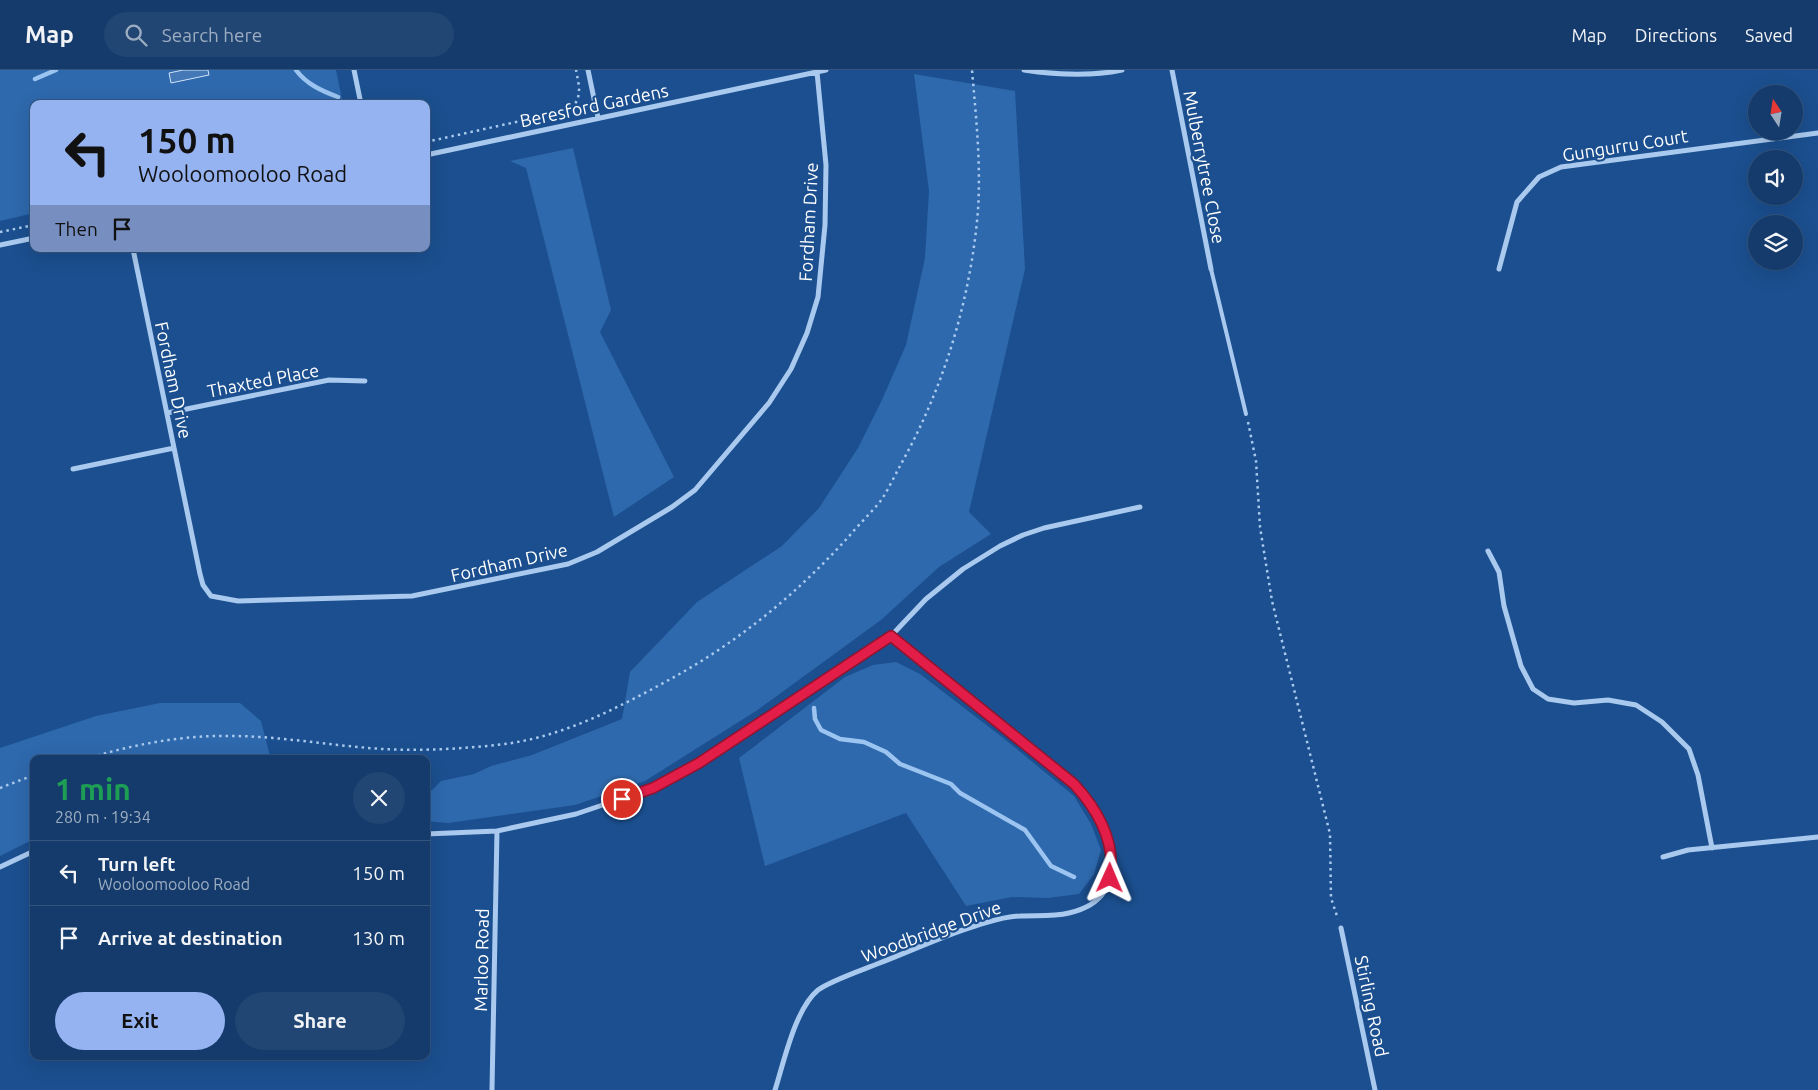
<!DOCTYPE html>
<html lang="en">
<head>
<meta charset="utf-8">
<style>
  :root { --surface:#143b6b; --page:#214673; --text:#f1f3f6; --muted:#9dadc1; --line:#33557e; --accent:#95b2f1 }
  body { margin:0; font-family:Ubuntu,sans-serif; background:var(--page); color:var(--text); height:100vh; display:flex; flex-direction:column; font-size:19px; white-space:nowrap }
  * { box-sizing:border-box; margin:0 }
  p { font-size:16px; color:var(--muted) }
  .icon { flex:none; width:28px; height:28px; fill:none; stroke:currentColor; stroke-width:2; stroke-linecap:round; stroke-linejoin:round }
  .map { position:relative; flex:1; overflow:hidden }
  .side { position:absolute; left:30px; top:685px; width:400px; height:305px; display:flex; flex-direction:column; background:var(--surface); border-radius:10px; box-shadow:0 5px 20px #0002,0 0 0 1px var(--line) }
  .side>* { flex:none }
  .guide { position:absolute; left:30px; top:30px; width:400px; height:152px; border-radius:10px; box-shadow:0 5px 20px #0002,0 0 0 1px var(--line); background:#95b2f1; color:#111; overflow:hidden }
  .needle { width:32px; rotate:348deg }
  .fabs { position:absolute; left:1748px; top:15px; display:grid; gap:10px }
  .fabs a { display:grid; place-items:center; width:55px; height:55px; border-radius:50%; background:var(--surface); box-shadow:0 5px 20px #0002,0 0 0 1px var(--line); font-size:25px }
  .pin { position:absolute; display:grid; place-items:center; width:42px; height:42px; color:#fff; margin:-21px; border:2px solid #fff; border-radius:50%; box-shadow:0 1px 5px #0007 }
  .me { position:absolute; width:55px; margin:-28px; rotate:1deg; stroke-linejoin:round; filter:drop-shadow(0 0 4px #0008) }
  .turn { display:flex; align-items:center; gap:18px; height:105px; padding:0 25px; font-size:22px }
  .turn .icon { width:65px; height:65px; stroke-width:2.5 }
  .turn b { display:block; font-size:35px; line-height:42px }
  .then { display:flex; align-items:center; height:48px; padding:0 25px; background:#0003; gap:10px; font-size:19px }
  .round { display:grid; place-items:center; flex:none; width:52px; height:52px; border-radius:26px; background:var(--page) }
  .overview { display:flex; align-items:center; justify-content:space-between; height:85px; padding:0 25px }
  h1 { font-size:30px; font-weight:700; line-height:38px; color:#1e9e55 }
  .button { display:flex; gap:10px; margin-top:auto; padding:10px 25px }
  .button a { flex:1; height:58px; border-radius:30px; background:var(--accent); color:#111; font-size:20px; font-weight:700; line-height:58px; text-align:center }
  .button a+a { background:var(--page); color:var(--text) }
  ul { padding:0; list-style:none }
  li { display:flex; align-items:center; gap:15px; height:65px; padding:0 25px; border-top:1px solid var(--line) }
  li div { flex:1 }
  li b { display:block; font-size:19px }
  li em { font-style:normal }
  header { display:flex; align-items:center; gap:30px; box-sizing:border-box; height:70px; padding:0 25px; background:var(--surface); border-bottom:1px solid var(--line) }
  header strong { font-size:24px }
  nav { display:flex; gap:28px; margin-inline-start:auto; font-size:18px }
  .search { width:350px; height:45px; background:var(--page); display:flex; align-items:center; gap:12px; box-sizing:border-box; padding:0 18px; border-radius:28px; color:var(--muted); font-size:19px }
  .map>svg:first-child { display:block }
  .green { fill:#2e69ad }
  .lines { fill:none; stroke-linecap:round; stroke-linejoin:round }
  .stream { stroke:#9cc4f0; stroke-width:4.5 }
  .building { fill:#4478b7; stroke:#cfe3fa }
  .path { stroke:#a9c9ee; stroke-width:2.5; stroke-dasharray:2.5 4; stroke-linecap:butt }
  .service { stroke:#a9c9ee; stroke-width:4 }
  .minor { stroke:#a9c9ee; stroke-width:5 }
  .route-casing { stroke:#92132f; stroke-width:12 }
  .route { stroke:#e11d48; stroke-width:9 }
  .labels { text-anchor:middle; dominant-baseline:central; stroke-width:4.5; stroke-linejoin:round; paint-order:stroke }
  .street-label { font-size:18px; fill:#fff; stroke:#1b4f8f }
</style>
</head>
<body>
<header>
<strong>Map</strong>
<div class="search"><svg class="icon" aria-label="search" viewBox="0 0 24 24"><circle cx="10" cy="10" r="6"/><path d="M15 15l6 6"/></svg>Search here</div>
<nav><a>Map</a><a>Directions</a><a>Saved</a></nav>
</header>
<div class="map">
<svg width="1818" height="1020" viewBox="0 0 1818 1020">
  <rect width="100%" height="100%" fill="#1b4f8f"/>
  <path class="green" d="M0 0H336L343 34H34V143L0 151Z
    M914 4 1015 21 1025 199 969 442 991 464 939 497 881 550 756 641 645 711 575 735 448 753 426 751V726L441 711 474 704 491 696 532 685 622 649 630 602 697 532 782 476 819 438 858 378 881 332 906 275 925 188 929 121Z
    M573 78 611 240 600 262 674 407 614 447 526 98 510 91Z
    M896 592 920 604 1002 667 1074 726 1091 754 1101 780 1094 804 1079 824 1048 828 1012 827 966 836 906 743 765 796 739 688 845 607 873 595Z
    M160 633H240L261 651 270 686 273 689H34V769L0 786V678L96 646Z"/>
  <g class="lines">
    <path class="stream" d="M296 0C306 14 322 21 338 27
      M35 9 56 0
      M814 638 815 649 821 660 840 669 864 672 886 682 900 694 951 714 960 723 1025 760 1051 796 1074 807"/>
  </g>
  <path class="building" d="M183 0H208L209 5 171 13 169 3Z"/>
  <g class="lines">
    <path class="path" d="M426 72 570 40C583 27 579 16 576 0
      M0 162 34 155
      M1248 352 1256 391 1260 457 1272 531 1330 764 1331 828 1338 849
      M85 689C132 675 180 665 230 666 281 666 332 676 383 679 421 681 459 679 496 675 560 669 620 637 676 606 742 569 800 521 851 464 861 452 873 441 882 429 889 418 895 405 901 394 944 317 971 228 978 140 981 93 976 47 972 0
      M0 718 34 705"/>
    <path class="service" d="M1211 199 1246 344"/>
    <path class="minor" d="M354 0 361 34
      M588 0 598 48
      M1024 0C1057 5 1089 7 1122 0
      M1172 0 1211 199
      M426 85 826 0
      M0 175 34 168
      M133 179 200 504 203 515 211 526 238 531 412 526 568 494 597 482 672 437 695 420 769 333 791 299 807 263 818 227 825 155 826 95 817 2
      M1499 199 1517 132 1539 107 1561 97 1818 63
      M167 343 329 310 365 311
      M73 399 174 378
      M1488 481 1499 502 1504 536 1521 596 1533 619 1548 629 1574 633 1608 630 1636 635 1662 652 1689 679 1698 705 1712 778
      M426 764 497 761 576 744 653 718 699 693 891 566 926 529 963 499 1000 476 1023 465 1044 458 1140 437
      M1663 787 1688 780 1818 767
      M0 797 34 781
      M1341 858 1375 1020
      M492 1020 497 761
      M775 1020C784 992 795 939 818 920 830 911 862 900 877 894 909 882 942 866 975 856 989 852 1005 846 1020 846 1036 845 1052 847 1069 843 1140 827 1108 750 1074 714L891 566"/>
  </g>
  <g class="lines">
    <g class="route-casing">
      <path id="route" d="M622 729 653 718 699 693 891 566 1074 714C1098 740 1116 772 1110 808"/>
    </g>
    <use href="#route" class="route"/>
  </g>
  <g class="labels">
    <g class="street-label">
      <text transform="translate(594 35) rotate(-12)">Beresford Gardens</text>
      <text transform="translate(1625 75) rotate(-9)">Gungurru Court</text>
      <text transform="translate(1205 97) rotate(79)">Mulberrytree Close</text>
      <text transform="translate(808 152) rotate(-87)">Fordham Drive</text>
      <text transform="translate(174 310) rotate(78)">Fordham Drive</text>
      <text transform="translate(263 310) rotate(-11)">Thaxted Place</text>
      <text transform="translate(509 492) rotate(-13)">Fordham Drive</text>
      <text transform="translate(931 861) rotate(-20)">Woodbridge Drive</text>
      <text transform="translate(481 890) rotate(-89)">Marloo Road</text>
      <text transform="translate(1372 936) rotate(78)">Stirling Road</text>
    </g>
  </g>
</svg>
<div class="fabs">
<a><svg class="needle" viewBox="-14 -14 28 28"><path d="M0-13l5 13h-10z" fill="#e53935"/><path d="M0 13l5-13h-10z" fill="#9dadc1"/></svg></a>
<a><svg class="icon" aria-label="sound" viewBox="0 0 24 24"><path d="M4 9h4l5-4v14l-5-4H4zM17 9q2 3 0 6"/></svg></a>
<a><svg class="icon" aria-label="layers" viewBox="0 0 24 24"><path d="M12 4l9 5-9 5-9-5zM3 14l9 5 9-5"/></svg></a>
</div>
<div class="pin" style="left:622px;top:729px;background:#d93025"><svg class="icon" aria-label="arrive" viewBox="0 0 24 24"><path d="M6 21V4h12l-3 4 3 4H6"/></svg></div>
<svg class="me" style="left:1110px;top:808px" viewBox="-20 -20 40 40"><path d="M0-17L14 15 0 8-14 15z" fill="#e11d48" stroke="#fff" stroke-width="4"/></svg>
<div class="guide">
<div class="turn"><svg class="icon" aria-label="left" viewBox="0 0 24 24"><path d="M17 20v-9H6M10 6l-5 5 5 5"/></svg><div><b>150 m</b>Wooloomooloo Road</div></div>
<div class="then">Then<svg class="icon" aria-label="arrive" viewBox="0 0 24 24"><path d="M6 21V4h12l-3 4 3 4H6"/></svg></div>
</div>
<section class="side">
<div class="overview"><div><h1>1 min</h1><p>280 m · 19:34</p></div><a class="round"><svg class="icon" aria-label="close" viewBox="0 0 24 24"><path d="M6 6l12 12M18 6L6 18"/></svg></a></div>
<ul>
<li><svg class="icon" aria-label="left" viewBox="0 0 24 24"><path d="M17 20v-9H6M10 6l-5 5 5 5"/></svg><div><b>Turn left</b><p>Wooloomooloo Road</p></div><em>150 m</em></li>
<li><svg class="icon" aria-label="arrive" viewBox="0 0 24 24"><path d="M6 21V4h12l-3 4 3 4H6"/></svg><div><b>Arrive at destination</b></div><em>130 m</em></li>
</ul>
<div class="button"><a>Exit</a><a>Share</a></div>
</section>
</div>
</body>
</html>
